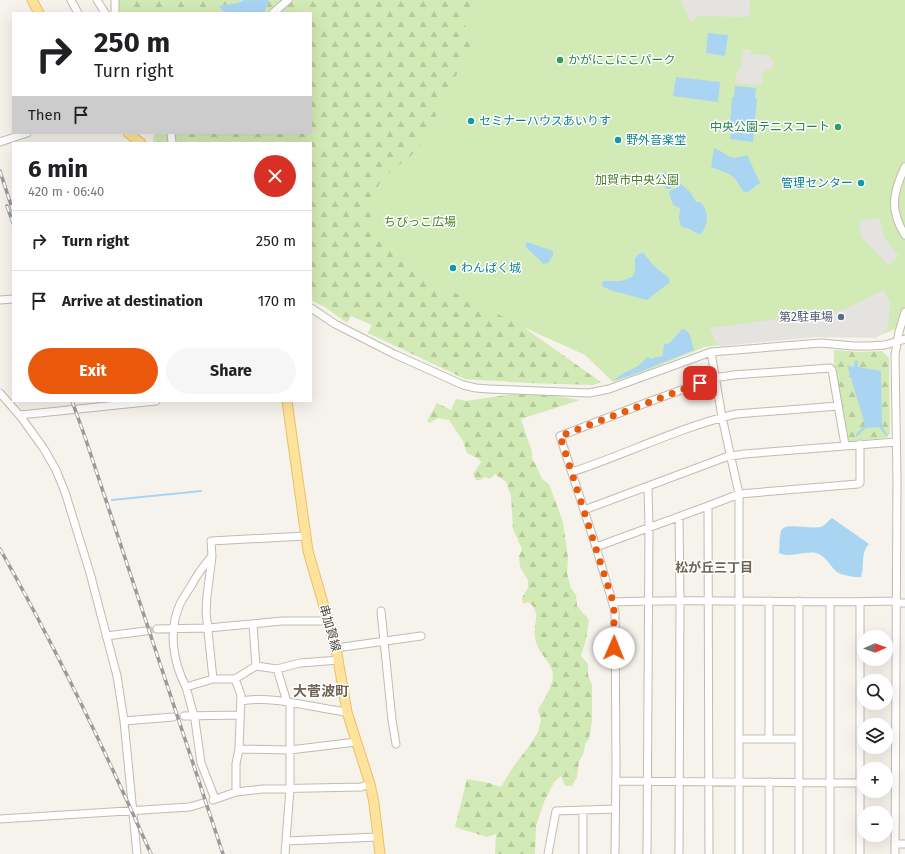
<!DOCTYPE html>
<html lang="en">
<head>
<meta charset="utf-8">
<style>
  :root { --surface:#fff; --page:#f6f6f6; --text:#202124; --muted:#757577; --line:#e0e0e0; --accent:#ea580c }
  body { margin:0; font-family:"Fira Sans","Noto Sans JP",sans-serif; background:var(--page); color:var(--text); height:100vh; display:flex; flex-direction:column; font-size:15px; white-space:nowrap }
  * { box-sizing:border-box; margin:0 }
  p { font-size:13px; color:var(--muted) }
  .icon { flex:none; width:22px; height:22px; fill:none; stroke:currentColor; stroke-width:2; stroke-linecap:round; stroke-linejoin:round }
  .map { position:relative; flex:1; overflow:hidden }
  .drawer { position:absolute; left:12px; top:142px; width:300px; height:260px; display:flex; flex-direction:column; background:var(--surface); border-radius:0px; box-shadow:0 4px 16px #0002 }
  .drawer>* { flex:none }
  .top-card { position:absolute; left:12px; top:12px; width:300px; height:122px; border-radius:0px; box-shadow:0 4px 16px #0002; background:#fff; color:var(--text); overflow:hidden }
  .needle { width:26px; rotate:88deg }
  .fabs { position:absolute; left:857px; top:630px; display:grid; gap:8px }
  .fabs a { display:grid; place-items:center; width:36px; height:36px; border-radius:50%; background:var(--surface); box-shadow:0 4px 16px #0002; font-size:20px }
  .pin { position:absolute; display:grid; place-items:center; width:34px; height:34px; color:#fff; margin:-17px; border-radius:8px; box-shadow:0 2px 6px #0006 }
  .me { position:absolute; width:44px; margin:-22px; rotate:1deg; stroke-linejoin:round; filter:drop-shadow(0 0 3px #0008) }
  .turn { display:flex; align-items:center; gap:14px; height:84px; padding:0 16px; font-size:18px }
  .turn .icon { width:52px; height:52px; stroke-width:2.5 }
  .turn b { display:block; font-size:28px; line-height:34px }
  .then { display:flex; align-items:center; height:38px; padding:0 16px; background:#0003; gap:8px; font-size:15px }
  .round { display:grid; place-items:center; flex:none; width:42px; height:42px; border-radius:21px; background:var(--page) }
  .summary { display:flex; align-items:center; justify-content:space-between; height:68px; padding:0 16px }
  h1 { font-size:24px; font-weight:700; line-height:30px }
  .cta { display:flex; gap:8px; margin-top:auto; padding:8px 16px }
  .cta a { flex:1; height:46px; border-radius:24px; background:var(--accent); color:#fff; font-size:16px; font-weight:700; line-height:46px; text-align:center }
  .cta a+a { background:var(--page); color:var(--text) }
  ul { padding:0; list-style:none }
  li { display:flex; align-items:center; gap:12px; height:60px; padding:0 16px; border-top:1px solid var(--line) }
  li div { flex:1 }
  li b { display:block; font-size:15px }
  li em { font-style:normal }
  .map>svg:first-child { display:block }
  .forest { fill:url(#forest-firs) }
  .park { fill:#d2eab5 }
  .parking { fill:#e5e3e0 }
  .water { fill:#a9d4f2 }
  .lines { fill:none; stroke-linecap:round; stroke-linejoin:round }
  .stream { stroke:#a9d4f2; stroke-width:2 }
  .minor-tunnel { stroke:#d4d0c8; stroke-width:7; stroke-dasharray:7 3.5; stroke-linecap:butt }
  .minor-casing { stroke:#c2bbae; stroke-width:9 }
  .major-casing { stroke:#e6c16a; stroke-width:11 }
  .minor { stroke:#fff; stroke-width:7 }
  .major { stroke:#ffe39c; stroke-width:9 }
  .rail-casing { stroke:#9a9a9a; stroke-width:3.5 }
  .rail { stroke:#fff; stroke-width:2; stroke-dasharray:6; stroke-linecap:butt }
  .route { stroke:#ea580c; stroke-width:7; stroke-dasharray:0 12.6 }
  .leisure-dot { fill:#2e9e5b; stroke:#fff; stroke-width:1.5 }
  .culture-dot { fill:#0f9aa8; stroke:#fff; stroke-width:1.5 }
  .service-dot { fill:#5c6f8a; stroke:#fff; stroke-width:1.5 }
  .labels { text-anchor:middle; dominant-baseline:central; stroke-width:3; stroke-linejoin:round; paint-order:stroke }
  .leisure-label { font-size:12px; fill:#27864d; stroke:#fff; text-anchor:start }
  .culture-label { font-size:12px; fill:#0d838f; stroke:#fff; text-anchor:start }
  .park-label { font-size:12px; fill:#4a7f2a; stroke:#fff }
  .service-label { font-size:12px; fill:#4e5e75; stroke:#fff; text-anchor:end }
  .street-label { font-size:12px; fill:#4b4439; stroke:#fff }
  .neighbourhood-label { font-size:13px; font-weight:bold; fill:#6e6250; stroke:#fff }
  .quarter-label { font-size:14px; font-weight:bold; fill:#6e6250; stroke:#fff }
</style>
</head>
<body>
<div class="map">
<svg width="905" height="854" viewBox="0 0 905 854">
  <defs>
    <pattern id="forest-firs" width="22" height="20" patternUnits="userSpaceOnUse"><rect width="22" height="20" fill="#d2eab5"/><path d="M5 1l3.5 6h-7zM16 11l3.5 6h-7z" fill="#b6ca9c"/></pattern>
  </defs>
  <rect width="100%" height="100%" fill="#f6f3ec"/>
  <path class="forest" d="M118 0H244L237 3 219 6 224 13H118Z
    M269 0H490L526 329 601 382 593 385 528 383 465 379 368 333 372 325 351 316 347 323 325 307 311 300V143H153L154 133H311V13H264Z
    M834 350 858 352 882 351 889 358 890 434 886 438 850 441 848 439 834 367Z
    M520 393 552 395 580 400 521 419 532 452V459L535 463 542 479 549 484 555 500 563 522 568 558 567 573 571 588 576 595 577 606 589 620 586 640 581 656 588 664V675L592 685V721L589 739 585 744 584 752 579 762 577 777 572 786H565L561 776 554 782 544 802 536 826 535 854H495L496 834 487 837 455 827 467 779 489 783 501 787 511 770 532 742 538 732 541 720 538 710C544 699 552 689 553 676 554 663 536 653 535 637 533 624 542 611 528 602L523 604 522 598 528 588V580L520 567 519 556 522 549 513 529 511 496 506 482 495 474 490 479 485 477 480 480H476L473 474 481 462 479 459 467 453 463 441 449 420 438 418 430 423 427 421 437 403 451 410 456 399 466 401Z"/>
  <path class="park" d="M484 0H905V325L880 335 843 334 762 338 705 347 651 369 613 382 585 355 532 331 425 278 397 253 370 224 373 198 381 180 419 149 472 44 464 23 476 13Z"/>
  <path class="parking" d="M681 0H750V13L746 17 698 16 691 23Z
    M743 49 751 50V54L767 55 774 63 772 69 766 70 763 73 762 86 735 83 738 67H741Z
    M879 218 885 239 899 256 888 265 861 237 859 230 861 220Z
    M883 290 890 302 888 329 876 338 818 337 719 346 715 341 710 328 776 319 830 314 848 308Z"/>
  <path class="water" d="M244 0H269L264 13H224L219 6 237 3Z
    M708 33 728 35 725 56 706 53Z
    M676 77 720 82 718 102 673 96Z
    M735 86 756 88 755 98 757 99 753 142 730 139 732 125H730L732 97H734Z
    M714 148C729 154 728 162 747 155L760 183C756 185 751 191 747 192 741 192 739 184 736 180 731 173 719 170 711 167Z
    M663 172 668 173 677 177 679 182 690 192 696 202H700C709 210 709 224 701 234H698L690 229 681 227 679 218 680 208 673 205 669 192 672 189 677 188 678 186 674 184 670 189H666L657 178 658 174Z
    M527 242 553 251V255L548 263 543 264C538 257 529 252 525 245Z
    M642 253 644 254 654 266 669 278 670 282 647 300 610 290 602 286V283L603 281H621L632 277 635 271V258L639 254Z
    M682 329C692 331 691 342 694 350L632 375 614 381C624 369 636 372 647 357L652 359 655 357H661L663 353 664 344 670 343Z
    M855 360 858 361V367L881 371 882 427 888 435 887 437 879 427 866 428 856 437V434L865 425 847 365 854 367Z
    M832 518 869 544C860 553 865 566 861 577 857 578 840 575 837 572 831 567 827 558 819 554 806 549 792 559 779 553 780 547 779 537 781 531 785 521 812 531 823 526 826 524 829 520 832 518Z"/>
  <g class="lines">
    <path class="stream" d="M112 500 201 491"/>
    <path class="minor-tunnel" d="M146 631 157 629"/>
    <g class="minor-casing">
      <path id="minor" d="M71 0 78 13
        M97 0 105 13
        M115 0V13
        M273 13 288 0
        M171 133 172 143
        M0 142 27 133
        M905 167C893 192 889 210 905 235
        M0 300 13 299
        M311 308 335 324 394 354 463 385 476 388 489 389 589 393 609 389 711 352 821 343 853 346H870L885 345 905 339
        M711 352 722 417 739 494V854
        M0 393 21 417 44 449 56 470 65 492 90 573 117 676 124 721 137 854
        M20 415 156 401
        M572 472C627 454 680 427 736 414L838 406
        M708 506 709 854
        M584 510 726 457 744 454 896 442
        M679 517 680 600 679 854
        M596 547 708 506 739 494 858 484 860 483V444
        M212 556 207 596 206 612 213 679
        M769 601V739
        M613 602C707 598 802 604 896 601
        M896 603H905
        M381 611 392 720 396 744
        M157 629 208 628 282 621H329
        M106 636 146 631
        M336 648 421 636
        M256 666 277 669 300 663 339 660
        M277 669 287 702
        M235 679 241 695 239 749 290 750 356 742
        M186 687C173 662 168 631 180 604 183 598 187 592 191 586 197 575 204 565 212 556L211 541 305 536
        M241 701C274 695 313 708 347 712
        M184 716 240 715
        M124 721 173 717
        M739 739H799
        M616 781 864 783
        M769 782V854
        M886 782H895
        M236 792V764L239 749
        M215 799 201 763 195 720 186 687 213 679H235L256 666 253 624
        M213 800 236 792 263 789 361 787 370 784
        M0 819 190 807 203 803
        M286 841 378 837
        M895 844H905
        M285 854 290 789V703
        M548 854 556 811 615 809
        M583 854V810
        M615 854 616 766 615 611 596 547 560 436 643 404 714 378 733 375 830 368 832 370 845 445
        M647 854 649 528 648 487
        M799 854V601
        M830 854V602
        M860 854V602
        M895 854 897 479 895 355 899 332 905 312"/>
    </g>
    <g class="major-casing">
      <path id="major" d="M32 0 39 13
        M128 133 141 143
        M287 401 308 551 336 648 347 712 370 784 374 803 380 854"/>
    </g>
    <use href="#minor" class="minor"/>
    <use href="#major" class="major"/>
    <g class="rail-casing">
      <path id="rail" d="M0 171 13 211
        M7 206 13 223
        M72 401 85 437 223 854
        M0 549C56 648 105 750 151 854"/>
    </g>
    <use href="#rail" class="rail"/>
  </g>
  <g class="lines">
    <path class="route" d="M614 648V611L613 602 560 436 700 383"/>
  </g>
  <g class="leisure-dot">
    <circle cx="560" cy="60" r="4"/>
    <circle cx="838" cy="127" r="4"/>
  </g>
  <g class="culture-dot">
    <circle cx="471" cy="121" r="4"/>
    <circle cx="618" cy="140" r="4"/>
    <circle cx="861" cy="183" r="4"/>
    <circle cx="453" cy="268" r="4"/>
  </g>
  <circle class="service-dot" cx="841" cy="317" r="4"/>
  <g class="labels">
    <g class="leisure-label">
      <text x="568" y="60">かがにこにこパーク</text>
      <text x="830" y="127" text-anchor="end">中央公園テニスコート</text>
    </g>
    <g class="culture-label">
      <text x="479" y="121">セミナーハウスあいりす</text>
      <text x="626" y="140">野外音楽堂</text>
      <text x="853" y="183" text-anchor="end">管理センター</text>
      <text x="461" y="268">わんぱく城</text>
    </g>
    <g class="park-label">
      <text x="637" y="180">加賀市中央公園</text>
      <text x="420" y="222">ちびっこ広場</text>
    </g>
    <g class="service-label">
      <text x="833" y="317">第2駐車場</text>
    </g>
    <g class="street-label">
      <text transform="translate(330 628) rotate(74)">串加賀線</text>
    </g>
    <g class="neighbourhood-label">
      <text x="714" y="567">松が丘三丁目</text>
    </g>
    <g class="quarter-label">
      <text x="321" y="691">大菅波町</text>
    </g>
  </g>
</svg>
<div class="fabs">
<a><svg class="needle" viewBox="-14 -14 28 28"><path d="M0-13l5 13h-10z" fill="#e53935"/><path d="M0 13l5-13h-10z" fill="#757577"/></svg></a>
<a><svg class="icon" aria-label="search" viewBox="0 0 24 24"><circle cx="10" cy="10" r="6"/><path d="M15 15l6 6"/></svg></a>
<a><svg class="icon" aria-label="layers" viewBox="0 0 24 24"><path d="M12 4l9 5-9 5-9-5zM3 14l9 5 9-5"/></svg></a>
<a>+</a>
<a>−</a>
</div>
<div class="pin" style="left:700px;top:383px;background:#d93025"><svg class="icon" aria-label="arrive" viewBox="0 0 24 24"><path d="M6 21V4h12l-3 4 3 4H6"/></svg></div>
<svg class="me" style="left:614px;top:648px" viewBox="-20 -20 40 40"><circle r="19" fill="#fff"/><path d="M0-13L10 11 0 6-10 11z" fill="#ea580c"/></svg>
<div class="top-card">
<div class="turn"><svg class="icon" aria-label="right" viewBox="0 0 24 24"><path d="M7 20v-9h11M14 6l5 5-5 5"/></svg><div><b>250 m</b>Turn right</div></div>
<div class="then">Then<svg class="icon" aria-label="arrive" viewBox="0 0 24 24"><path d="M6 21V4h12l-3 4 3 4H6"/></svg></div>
</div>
<section class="drawer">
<div class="summary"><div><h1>6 min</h1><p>420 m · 06:40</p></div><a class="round" style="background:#d93025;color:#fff"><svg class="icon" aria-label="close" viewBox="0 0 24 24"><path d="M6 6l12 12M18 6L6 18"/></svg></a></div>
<ul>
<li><svg class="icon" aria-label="right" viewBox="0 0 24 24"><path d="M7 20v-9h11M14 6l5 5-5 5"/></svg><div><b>Turn right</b></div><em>250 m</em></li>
<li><svg class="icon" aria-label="arrive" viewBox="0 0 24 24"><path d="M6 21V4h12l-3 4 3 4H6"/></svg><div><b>Arrive at destination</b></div><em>170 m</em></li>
</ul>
<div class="cta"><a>Exit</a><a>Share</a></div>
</section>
</div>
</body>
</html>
